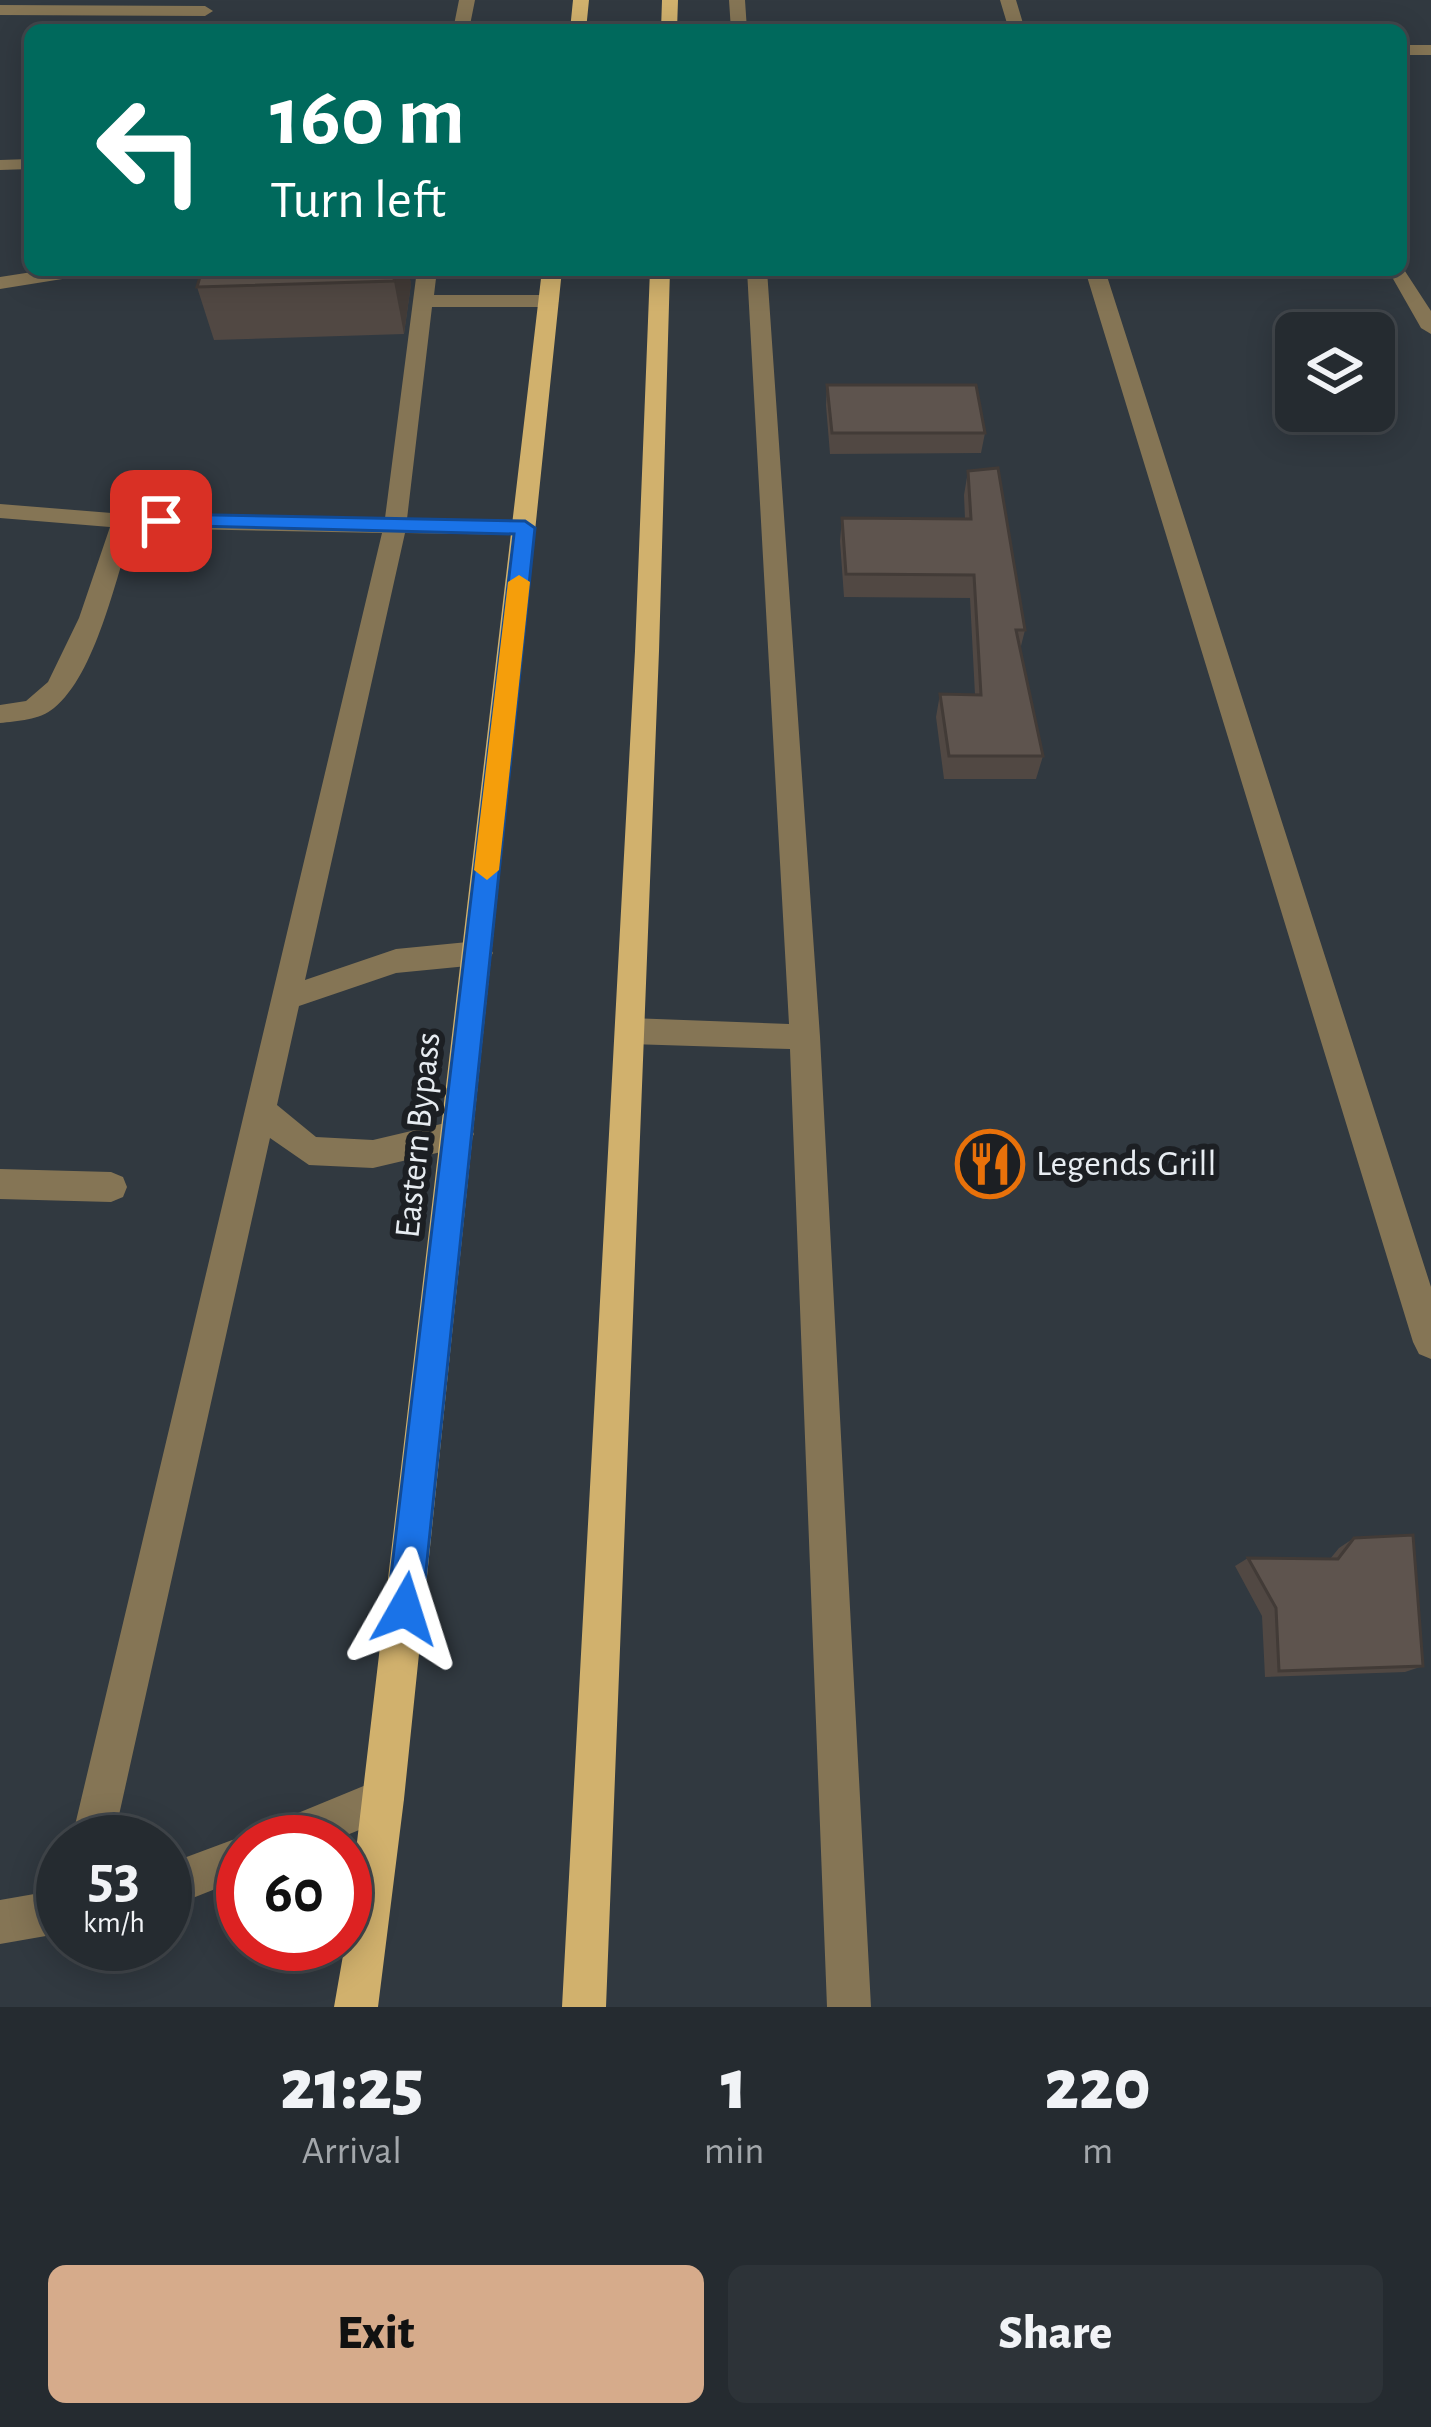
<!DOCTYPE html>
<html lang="en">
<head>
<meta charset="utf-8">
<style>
  :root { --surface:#252b30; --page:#2d3338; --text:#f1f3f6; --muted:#a3a7ab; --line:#42474c; --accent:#d6ab8b }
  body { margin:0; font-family:"Alegreya Sans",sans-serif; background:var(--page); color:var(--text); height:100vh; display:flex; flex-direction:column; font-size:45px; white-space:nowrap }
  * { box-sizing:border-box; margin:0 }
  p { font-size:39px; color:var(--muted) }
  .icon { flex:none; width:66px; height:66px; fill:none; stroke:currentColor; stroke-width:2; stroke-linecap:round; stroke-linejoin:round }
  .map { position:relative; height:2007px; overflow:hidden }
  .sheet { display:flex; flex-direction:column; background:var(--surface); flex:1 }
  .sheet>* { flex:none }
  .top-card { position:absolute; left:24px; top:24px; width:1383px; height:252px; border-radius:18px; box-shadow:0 6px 30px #0003,0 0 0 3px var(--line); background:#00695c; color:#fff; overflow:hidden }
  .controls { position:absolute; left:1275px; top:312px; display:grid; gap:24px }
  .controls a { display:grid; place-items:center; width:120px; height:120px; border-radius:18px; background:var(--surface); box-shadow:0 6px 30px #0003,0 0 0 3px var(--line); font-size:60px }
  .speed { position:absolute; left:36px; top:1815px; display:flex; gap:24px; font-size:60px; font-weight:700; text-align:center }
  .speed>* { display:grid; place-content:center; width:156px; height:156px; border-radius:50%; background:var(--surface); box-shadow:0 6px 30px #0003,0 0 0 3px var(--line); line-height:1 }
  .speed small { font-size:30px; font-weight:400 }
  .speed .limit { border:18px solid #d22; background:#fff; color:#111 }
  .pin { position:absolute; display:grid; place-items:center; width:102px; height:102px; color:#fff; margin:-51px; border-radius:24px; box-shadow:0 6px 18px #0006 }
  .me { position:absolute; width:132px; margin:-66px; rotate:6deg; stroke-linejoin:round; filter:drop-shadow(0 0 9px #0008) }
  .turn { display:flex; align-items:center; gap:42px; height:252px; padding:0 48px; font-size:54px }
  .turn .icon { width:156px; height:156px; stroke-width:2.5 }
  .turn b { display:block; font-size:84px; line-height:102px }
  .eta { display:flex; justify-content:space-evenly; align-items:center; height:204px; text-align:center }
  .eta b { font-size:72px; font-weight:800; line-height:84px }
  .cta { display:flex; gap:24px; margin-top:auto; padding:24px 48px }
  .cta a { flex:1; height:138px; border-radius:18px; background:var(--accent); color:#111; font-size:48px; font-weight:800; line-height:138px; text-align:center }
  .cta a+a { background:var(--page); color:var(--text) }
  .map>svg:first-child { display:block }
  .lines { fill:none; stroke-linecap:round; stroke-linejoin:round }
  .minor { fill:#857555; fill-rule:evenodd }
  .major { fill:#d1b16d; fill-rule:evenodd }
  .wall { fill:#514843 }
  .shaded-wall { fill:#423b37 }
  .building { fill:#5e544e; stroke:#423b37; stroke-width:3 }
  .route { fill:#1a73e8; stroke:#114b97; stroke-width:3 }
  .slow { fill:#f59e0b }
  .labels { text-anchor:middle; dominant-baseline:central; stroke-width:12; stroke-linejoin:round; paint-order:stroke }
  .street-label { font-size:36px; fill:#e7ecf1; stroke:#1c1f23 }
  .poi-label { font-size:36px; fill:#e7ecf1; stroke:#1c1f23; text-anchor:start }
</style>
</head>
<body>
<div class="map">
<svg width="1431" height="2007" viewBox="0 0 1431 2007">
  <rect width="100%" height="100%" fill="#313940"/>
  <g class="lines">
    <path class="minor" d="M459 0H475L469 30H453Z
      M729 0H745L747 30H731Z
      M1000 0H1016L1025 30H1009Z
      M0 5 205 6 213 11 205 16 0 15Z
      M583 21 586 24 578 29 492 30 500 25Z
      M1401 45H1431V55H1401Z
      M30 159V169L0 170V160Z
      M1401 265 1431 311V334L1421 328 1388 270H1401Z
      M45 270H91L81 276 0 289V277Z
      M417 270H437L434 295H549L559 301 549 307H432L407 519 525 521 536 528 525 535 405 533 305 980 396 949 478 941 488 945 493 953 488 961 478 965 396 973 299 1006 277 1105 316 1137 373 1140 458 1120 469 1124 474 1134 469 1144 458 1148 373 1168 309 1165 270 1138 113 1842H71L382 533 133 528C115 579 96 674 54 708 40 720 17 721 0 723V705L26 701 48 682 79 618 110 527 0 518V504L124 514 385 518Z
      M747 270H767L820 1037 871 2007H827L790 1049 630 1044 619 1040 615 1031 619 1022 630 1018 789 1024Z
      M1085 270H1105L1431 1287V1359L1419 1354 1413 1342Z
      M0 1169 111 1172 123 1177 127 1187 123 1197 111 1202 0 1199Z
      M383 1778 398 1784 404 1799 398 1814 330 1842H243V1878L165 1909V1865L243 1836 258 1842 264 1827Z
      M63 1889V1933L0 1944V1900Z"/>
    <path class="major" d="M573 0H589L586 30H570Z
      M662 0H678L677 30H661Z
      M542 270H562L404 1799 378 2007H334L345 1944Z
      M650 270H670L659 651 606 2007H562L635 651Z"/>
  </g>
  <path class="wall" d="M202 270H408L411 284 404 334 214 340 197 287Z
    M827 385 985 433 981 453 830 454 826 405Z
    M968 471 1025 630 1020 650 1043 756 1036 779H944L936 717 940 694 975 695 970 598 844 597 840 541 842 518 965 519 964 495Z
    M1354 1538 1423 1666 1405 1672 1265 1677 1262 1616 1235 1566 1248 1558 1330 1559 1339 1548Z"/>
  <path class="shaded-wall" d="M395 270H408L411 284 404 334 394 281Z"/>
  <path class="building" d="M202 270H395L394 281 197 287Z
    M827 385H976L985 433H832Z
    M998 468 1025 630H1016L1043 756H949L940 694 981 695 974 575 846 574 842 518 971 519 968 471Z
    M1413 1535 1423 1666 1279 1671 1276 1608 1248 1558 1338 1559 1354 1538Z"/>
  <path class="route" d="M161 514 525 521 535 528 422 1609 417 1621 405 1627 392 1621 387 1609 514 534 154 525V516Z"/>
  <path class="slow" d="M519 575 530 582 499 870 487 880 474 870 508 582Z"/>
  <defs>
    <g id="restaurant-ring" transform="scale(3.45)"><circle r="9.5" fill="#1c1f23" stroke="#e8710a" stroke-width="1.5"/><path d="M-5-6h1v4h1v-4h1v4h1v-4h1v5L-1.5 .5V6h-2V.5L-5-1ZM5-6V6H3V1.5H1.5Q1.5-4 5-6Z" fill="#e8710a"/></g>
  </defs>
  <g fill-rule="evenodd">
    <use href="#restaurant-ring" x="990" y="1164"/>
  </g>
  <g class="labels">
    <g class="street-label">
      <text transform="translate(418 1135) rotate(-84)">Eastern Bypass</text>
    </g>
    <g class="poi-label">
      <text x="1036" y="1164">Legends Grill</text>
    </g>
  </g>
</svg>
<div class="controls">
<a><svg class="icon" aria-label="layers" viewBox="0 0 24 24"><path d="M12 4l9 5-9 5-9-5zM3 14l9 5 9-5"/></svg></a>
</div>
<div class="speed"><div>53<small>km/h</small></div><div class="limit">60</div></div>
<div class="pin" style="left:161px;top:521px;background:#d93025"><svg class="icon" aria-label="arrive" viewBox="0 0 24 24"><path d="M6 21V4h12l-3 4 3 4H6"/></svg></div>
<svg class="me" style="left:405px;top:1609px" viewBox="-20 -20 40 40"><path d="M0-17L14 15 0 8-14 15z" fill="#1a73e8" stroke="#fff" stroke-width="4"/></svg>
<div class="top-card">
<div class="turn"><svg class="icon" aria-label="left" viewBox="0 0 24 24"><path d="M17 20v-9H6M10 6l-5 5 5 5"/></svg><div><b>160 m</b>Turn left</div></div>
</div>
</div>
<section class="sheet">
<div class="eta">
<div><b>21:25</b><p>Arrival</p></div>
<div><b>1</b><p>min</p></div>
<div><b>220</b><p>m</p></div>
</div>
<div class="cta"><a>Exit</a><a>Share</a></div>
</section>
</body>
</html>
